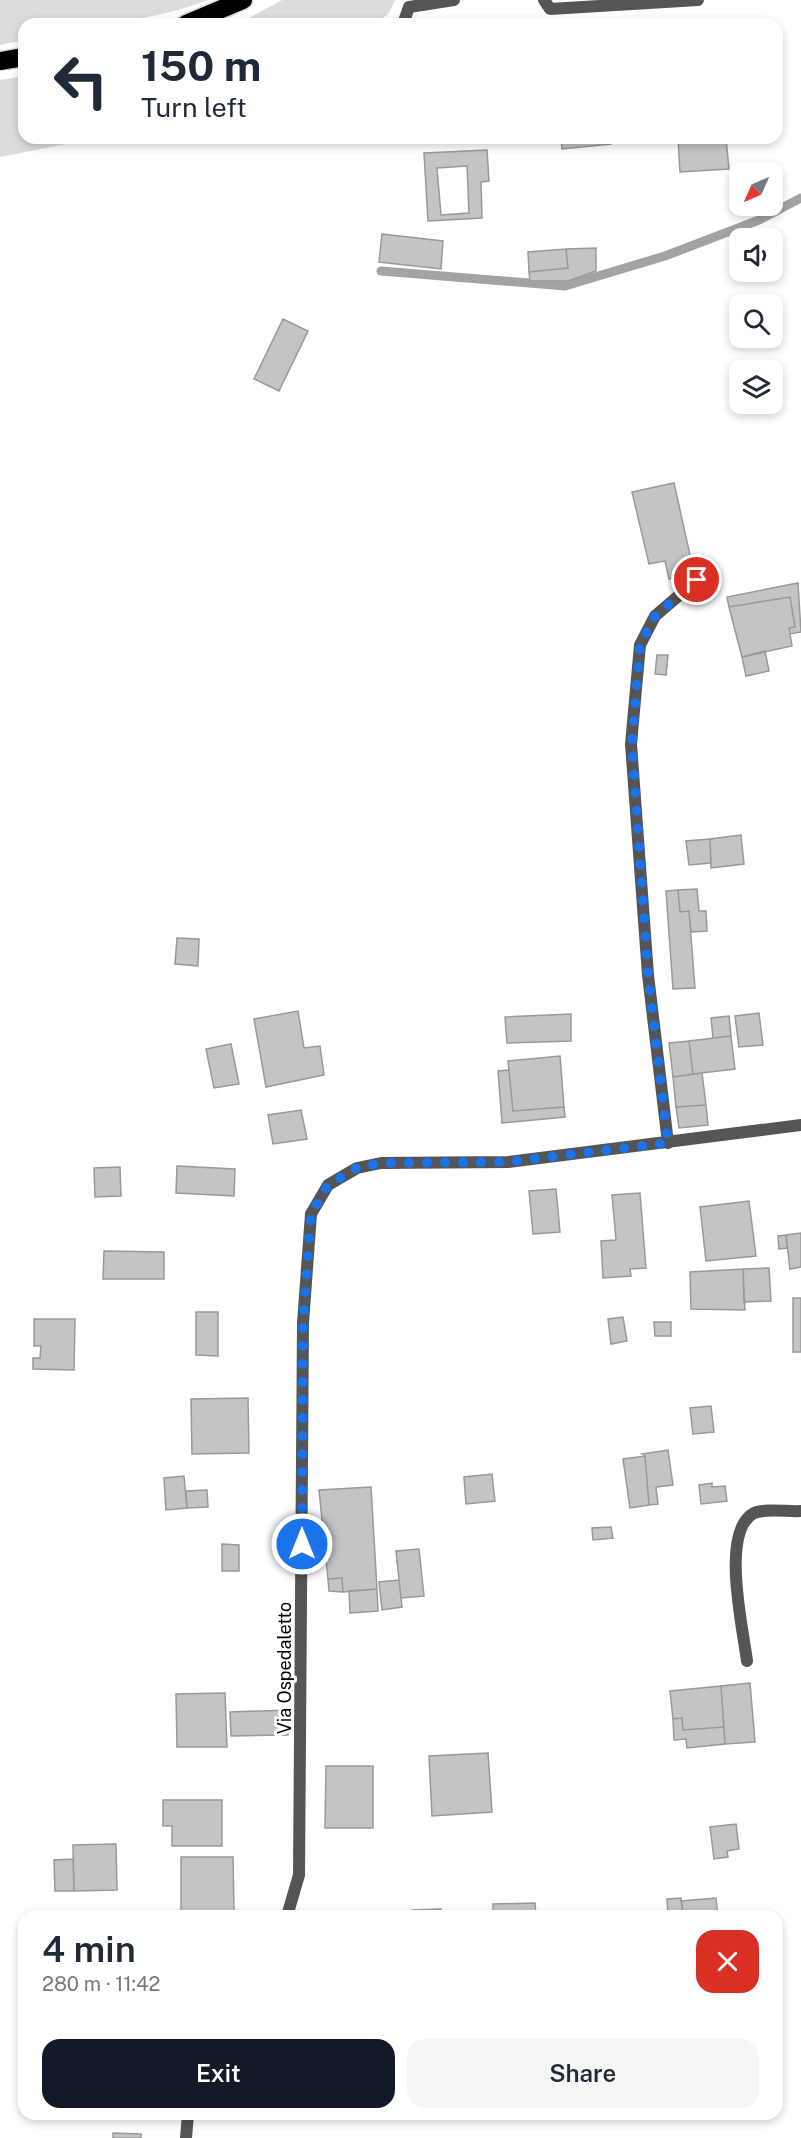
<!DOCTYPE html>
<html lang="en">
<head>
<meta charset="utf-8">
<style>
  :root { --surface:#fff; --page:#f6f6f7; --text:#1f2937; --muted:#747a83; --accent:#111827 }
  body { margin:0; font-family:"Public Sans",sans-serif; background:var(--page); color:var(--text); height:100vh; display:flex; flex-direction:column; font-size:22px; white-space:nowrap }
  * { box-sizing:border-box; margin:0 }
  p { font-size:20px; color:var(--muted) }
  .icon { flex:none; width:33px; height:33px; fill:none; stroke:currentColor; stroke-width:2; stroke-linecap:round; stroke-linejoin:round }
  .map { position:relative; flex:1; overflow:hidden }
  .drawer { position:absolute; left:18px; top:1910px; width:765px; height:210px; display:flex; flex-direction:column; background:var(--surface); border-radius:18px; box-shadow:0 3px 9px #0003 }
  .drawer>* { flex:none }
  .banner { position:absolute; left:18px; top:18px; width:765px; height:126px; border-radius:18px; box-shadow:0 3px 9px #0003; background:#fff; color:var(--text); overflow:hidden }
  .needle { width:39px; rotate:225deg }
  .tools { position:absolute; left:729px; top:162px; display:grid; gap:12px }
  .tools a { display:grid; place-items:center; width:54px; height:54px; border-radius:12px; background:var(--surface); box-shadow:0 3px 9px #0003; font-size:30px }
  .pin { position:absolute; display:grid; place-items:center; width:51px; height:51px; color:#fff; margin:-26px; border:3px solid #fff; border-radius:50%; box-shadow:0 2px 6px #0007 }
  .me { position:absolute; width:66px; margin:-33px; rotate:0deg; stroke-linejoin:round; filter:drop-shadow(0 0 4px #0008) }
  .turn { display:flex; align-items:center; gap:21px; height:126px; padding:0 24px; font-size:27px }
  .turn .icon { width:78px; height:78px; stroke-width:2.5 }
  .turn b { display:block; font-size:42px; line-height:51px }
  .round { display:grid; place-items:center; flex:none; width:63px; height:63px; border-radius:18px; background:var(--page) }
  .summary { display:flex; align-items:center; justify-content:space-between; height:102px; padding:0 24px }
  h1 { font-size:36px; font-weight:600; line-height:45px }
  .action { display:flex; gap:12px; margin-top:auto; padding:12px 24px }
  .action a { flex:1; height:69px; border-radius:18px; background:var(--accent); color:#fff; font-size:24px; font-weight:600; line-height:69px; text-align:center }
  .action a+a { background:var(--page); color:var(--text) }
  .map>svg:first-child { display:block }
  .green { fill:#dcdcdc }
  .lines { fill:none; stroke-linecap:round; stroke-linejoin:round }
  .stream { stroke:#a3a3a3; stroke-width:9 }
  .building { fill:#c4c4c4; stroke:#999; stroke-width:1.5; fill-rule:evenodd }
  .motorway-casing { stroke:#dbdbdb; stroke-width:21 }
  .service { stroke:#555; stroke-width:12 }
  .minor { stroke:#555; stroke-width:12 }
  .motorway { stroke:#000; stroke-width:18 }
  .route { stroke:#1a73e8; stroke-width:10; stroke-dasharray:0 18 }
  .labels { text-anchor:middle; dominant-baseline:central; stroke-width:6; stroke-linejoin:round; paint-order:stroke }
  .street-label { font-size:18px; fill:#000; stroke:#fff }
</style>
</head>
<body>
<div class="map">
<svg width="801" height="2138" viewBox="0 0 801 2138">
  <rect width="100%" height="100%" fill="#fff"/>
  <path class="green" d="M0 0H208C141 25 94 24 24 24V40L0 45Z
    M282 0H395L389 13 376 24H238Z
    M24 76V138H96L0 157V80Z"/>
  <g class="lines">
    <path class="stream" d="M381 271 565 286 665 256 759 220 801 198"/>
  </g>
  <path class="building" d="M561 138H611V144L562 149Z
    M678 138H726L729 169 680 172Z
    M487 150 489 181 481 182 482 218 428 221 424 153ZM467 166 469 213 441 215 437 168Z
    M382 234 443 241 441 269 379 262Z
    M596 248V271L568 281H530L529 272 568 268 566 249Z
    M566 249 568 268 529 272 528 252Z
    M283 319 308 331 279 391 254 379Z
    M674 483 694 573 669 579 665 561 649 564 632 492Z
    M798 583 801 632 790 634 789 628 795 627 790 597 729 607 727 597Z
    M790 597 795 627 789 628 792 646 742 657 729 607Z
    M765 651 769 671 746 676 742 657Z
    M657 655H668L666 675 655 674Z
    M741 835 744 864 711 868 710 839Z
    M710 839 711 863 689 865 686 841Z
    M697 889 699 911H706L707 931 691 932 689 911 680 912 678 890Z
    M678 890 680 912 689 911 695 988 673 989 666 891Z
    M177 938 199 939 198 966 175 964Z
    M298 1011 304 1048 320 1046 324 1075 266 1087 254 1019Z
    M759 1013 763 1045 739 1047 735 1016Z
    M571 1014V1041L507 1043 505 1017Z
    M729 1016 731 1036 713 1038 711 1018Z
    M731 1036 735 1069 693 1074 689 1041Z
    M689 1041 693 1074 673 1077 669 1043Z
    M231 1044 239 1084 214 1088 206 1049Z
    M560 1056 564 1107 513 1111 508 1061Z
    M509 1070 513 1111 564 1107 565 1117 502 1123 498 1071Z
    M702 1073 706 1105 676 1107 673 1077Z
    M706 1105 708 1125 679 1128 676 1107Z
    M301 1110 307 1139 273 1144 268 1115Z
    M177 1166 235 1169 234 1196 176 1193Z
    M120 1167 121 1196 95 1197 94 1168Z
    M556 1189 560 1232 533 1234 529 1191Z
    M640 1193 646 1268 630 1269 631 1276 603 1278 601 1241 616 1240 612 1195Z
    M749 1201 756 1256 706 1261 700 1207Z
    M801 1233V1267L790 1269 786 1235Z
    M786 1235 787 1248 779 1249 778 1236Z
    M104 1251 164 1252V1279H103Z
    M769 1268 771 1301 744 1302 743 1269Z
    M743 1269 745 1310 691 1309 690 1272Z
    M793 1298H801V1352H793Z
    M196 1312H218V1356L196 1355Z
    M623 1317 627 1341 611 1344 608 1319Z
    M34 1319H75L74 1370 33 1369V1358H40L41 1346H34Z
    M654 1322H671V1336H655Z
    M248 1398 249 1453 192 1454 191 1399Z
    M711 1406 714 1432 693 1434 690 1408Z
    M668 1450 673 1485 656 1487 658 1504 649 1505 645 1456 642 1454Z
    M645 1456 649 1505 630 1508 623 1459Z
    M492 1474 495 1501 466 1504 464 1477Z
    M184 1476 187 1508 166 1510 164 1478Z
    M712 1483V1487L725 1486 727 1501 701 1504 699 1485Z
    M371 1487 377 1589 343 1592 342 1578 328 1579 319 1490Z
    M207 1490 208 1507 187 1508 186 1491Z
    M611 1527 613 1538 593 1540 592 1528Z
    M222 1544 239 1545V1571H222Z
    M419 1549 424 1596 401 1598 396 1551Z
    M342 1578 343 1592 329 1591 328 1579Z
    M399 1580 402 1607 382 1610 379 1582Z
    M377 1589 378 1611 350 1613 349 1591Z
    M750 1683 755 1742 725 1744 721 1686Z
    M721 1686 724 1727 683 1730 682 1718 673 1719 670 1691Z
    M225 1693 227 1747H177L176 1694Z
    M288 1710V1735L231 1736 230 1712Z
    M682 1718 683 1730 724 1727 725 1744 687 1748 686 1739 674 1740 673 1719Z
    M488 1753 492 1812 432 1816 429 1756Z
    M326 1766H373V1828H325Z
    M163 1800H222V1846H172V1826H163Z
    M736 1824 739 1849 727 1851 728 1857 714 1859 710 1827Z
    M116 1844 117 1890 74 1891 73 1845Z
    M181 1857H233L234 1911H181Z
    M73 1859 74 1891H55L54 1860Z
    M681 1898 683 1913 700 1912V1916H668L667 1899Z
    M716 1898 718 1916H700V1912L683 1913 681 1901Z
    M535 1903 536 1916H493V1904Z
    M441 1909 442 1916H412V1910Z
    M113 2133 141 2134V2138H113Z"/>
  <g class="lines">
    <g class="motorway-casing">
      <path id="motorway" d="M186 24 243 0
        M0 61 24 57"/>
    </g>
    <path class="service" d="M668 1143 648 975 631 744 640 645 655 616 697 580"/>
    <path class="minor" d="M544 0 550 9 698 0
      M403 24 409 7 454 0
      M747 1661C743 1628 720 1531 754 1513 765 1508 789 1512 801 1511
      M287 1916 299 1875 303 1323 311 1214 328 1185 357 1168 381 1163 508 1162 801 1125
      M186 2138 188 2114"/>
    <use href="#motorway" class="motorway"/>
  </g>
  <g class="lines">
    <path class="route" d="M302 1544 303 1323 311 1214 328 1185 357 1168 381 1163 508 1162 668 1143 648 975 632 744 640 645 655 616 697 580"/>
  </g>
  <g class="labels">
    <g class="street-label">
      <text transform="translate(284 1668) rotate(-90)">Via Ospedaletto</text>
    </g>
  </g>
</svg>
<div class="tools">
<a><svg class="needle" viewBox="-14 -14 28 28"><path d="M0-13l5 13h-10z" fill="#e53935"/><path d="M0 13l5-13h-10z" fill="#747a83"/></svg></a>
<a><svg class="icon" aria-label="sound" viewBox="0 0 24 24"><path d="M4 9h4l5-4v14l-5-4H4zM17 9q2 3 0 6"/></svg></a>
<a><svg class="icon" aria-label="search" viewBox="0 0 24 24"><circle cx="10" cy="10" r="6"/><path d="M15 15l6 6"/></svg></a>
<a><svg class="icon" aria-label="layers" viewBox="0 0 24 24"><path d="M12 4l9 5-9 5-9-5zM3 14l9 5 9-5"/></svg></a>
</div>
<div class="pin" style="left:697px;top:580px;background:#d93025"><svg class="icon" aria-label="arrive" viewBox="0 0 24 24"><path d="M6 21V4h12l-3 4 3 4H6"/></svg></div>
<svg class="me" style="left:302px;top:1544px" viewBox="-20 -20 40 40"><circle r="17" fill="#1a73e8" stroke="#fff" stroke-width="3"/><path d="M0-11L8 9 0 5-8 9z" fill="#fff"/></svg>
<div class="banner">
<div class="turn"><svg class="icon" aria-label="left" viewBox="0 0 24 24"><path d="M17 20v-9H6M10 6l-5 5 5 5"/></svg><div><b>150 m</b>Turn left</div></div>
</div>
<section class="drawer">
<div class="summary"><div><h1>4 min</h1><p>280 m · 11:42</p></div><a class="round" style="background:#d93025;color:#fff"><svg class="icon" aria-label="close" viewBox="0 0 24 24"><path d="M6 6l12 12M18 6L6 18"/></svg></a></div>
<div class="action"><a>Exit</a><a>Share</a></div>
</section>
</div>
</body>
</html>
